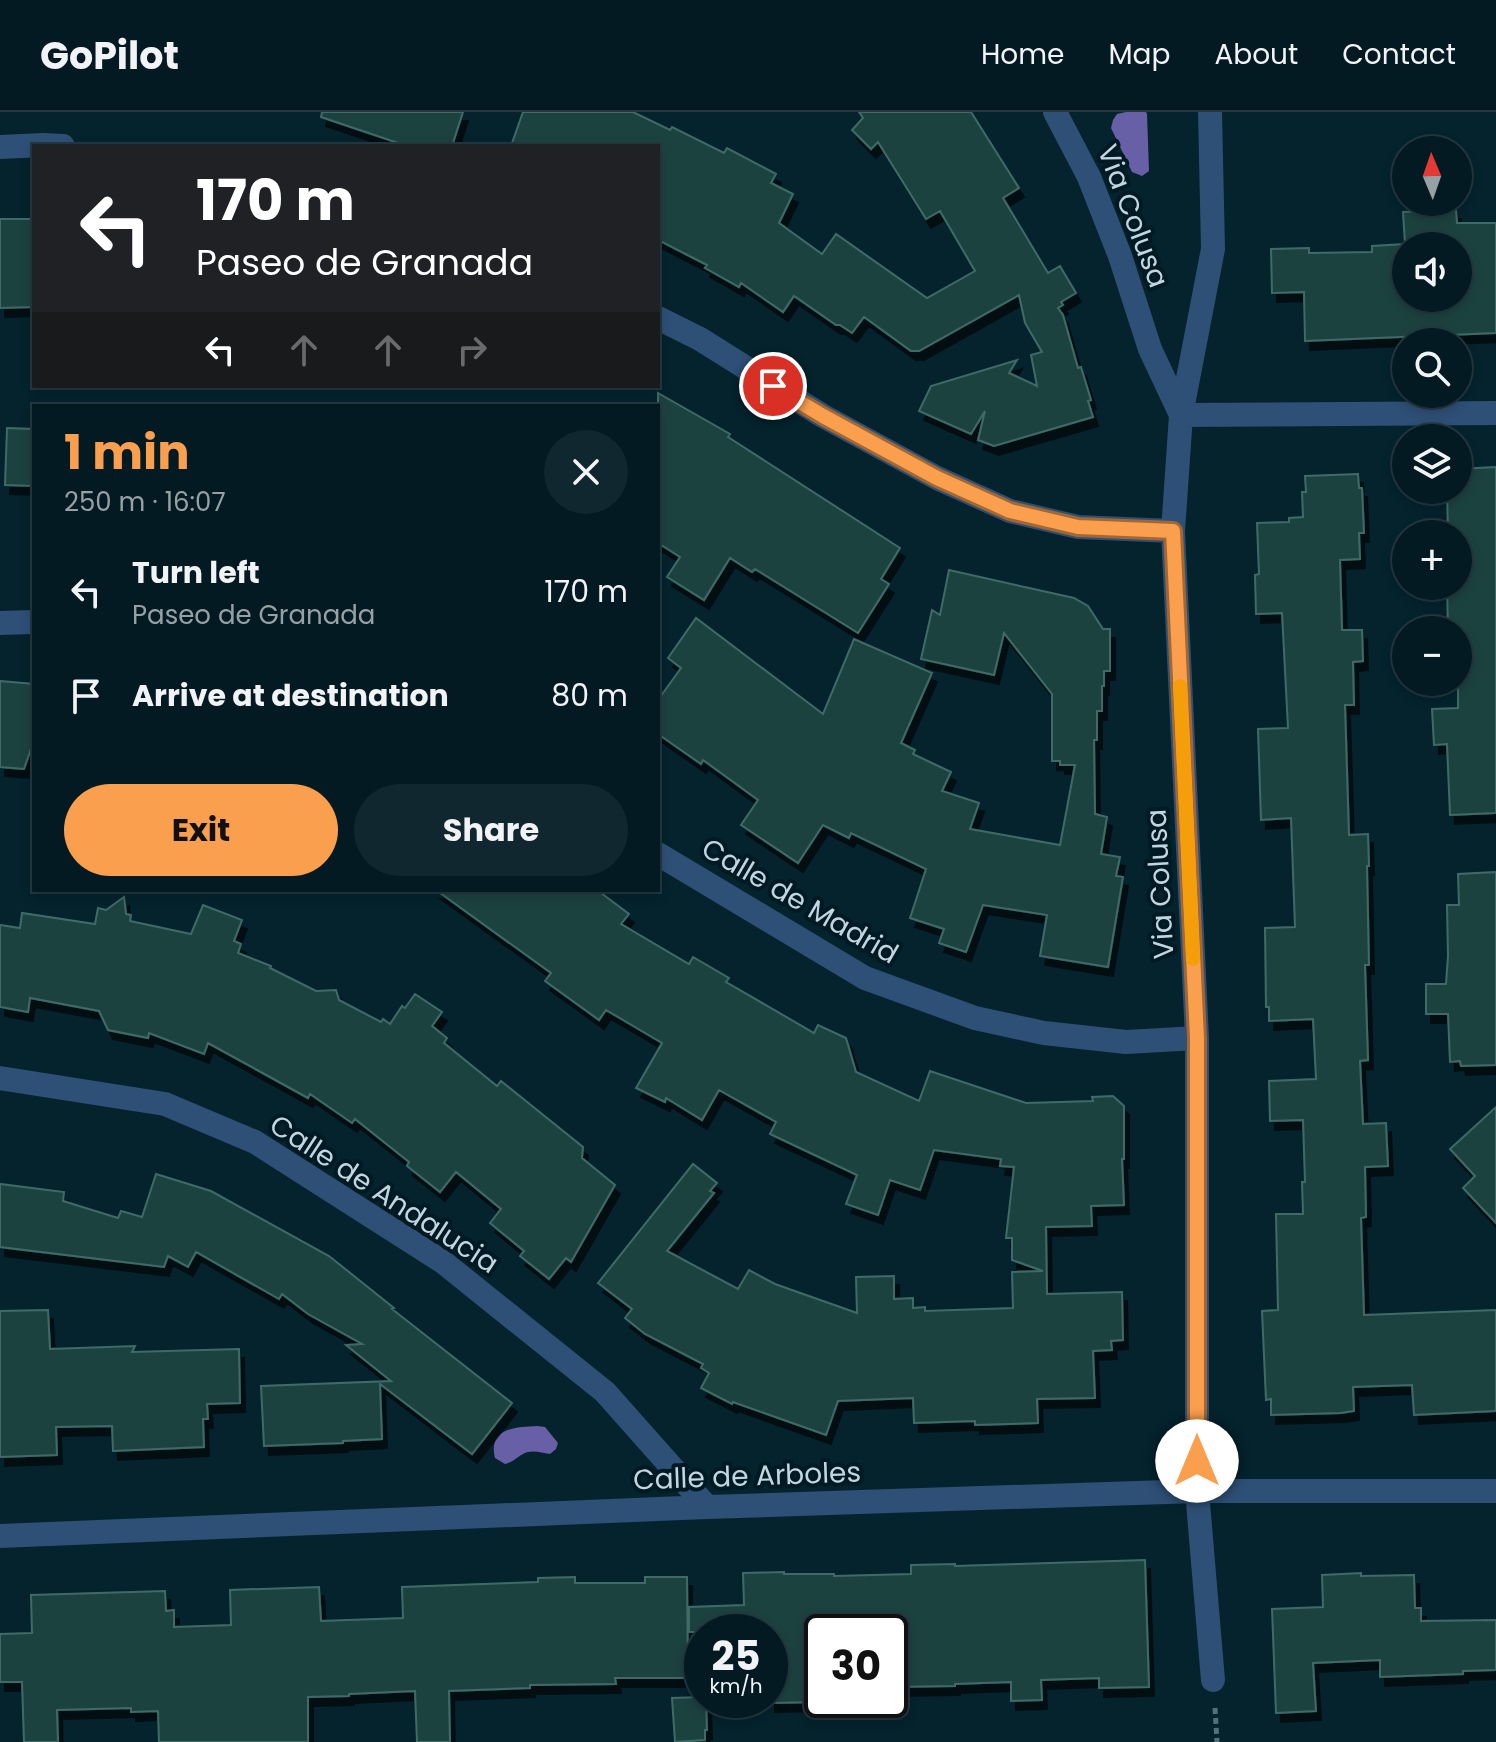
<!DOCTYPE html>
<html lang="en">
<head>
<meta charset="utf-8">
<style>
  :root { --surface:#031a22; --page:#11272f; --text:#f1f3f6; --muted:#97a1a5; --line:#243840; --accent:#fa9f4e }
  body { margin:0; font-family:Poppins,sans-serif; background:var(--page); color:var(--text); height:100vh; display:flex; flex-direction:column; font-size:30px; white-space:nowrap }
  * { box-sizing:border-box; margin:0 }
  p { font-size:26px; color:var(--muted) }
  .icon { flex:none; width:44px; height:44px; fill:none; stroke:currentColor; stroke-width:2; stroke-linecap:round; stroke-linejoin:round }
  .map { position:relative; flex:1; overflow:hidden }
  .drawer { position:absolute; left:32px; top:292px; width:628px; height:488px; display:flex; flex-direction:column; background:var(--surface); border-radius:0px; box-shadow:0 4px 12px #0003,0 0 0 2px var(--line) }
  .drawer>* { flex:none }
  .guide { position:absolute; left:32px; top:32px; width:628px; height:244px; border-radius:0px; box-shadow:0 4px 12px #0003,0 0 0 2px var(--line); background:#202124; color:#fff; overflow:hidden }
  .needle { width:52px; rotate:358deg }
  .tools { position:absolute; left:1392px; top:24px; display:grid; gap:16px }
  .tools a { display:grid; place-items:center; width:80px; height:80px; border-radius:50%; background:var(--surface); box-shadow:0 4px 12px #0003,0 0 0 2px var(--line); font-size:40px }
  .speed { position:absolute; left:684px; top:1502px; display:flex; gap:16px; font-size:40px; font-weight:700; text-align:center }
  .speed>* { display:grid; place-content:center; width:104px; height:104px; border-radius:50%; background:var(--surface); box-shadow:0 4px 12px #0003,0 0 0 2px var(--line); line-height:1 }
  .speed small { font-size:20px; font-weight:400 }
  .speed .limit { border:4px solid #111; border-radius:12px; background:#fff; color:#111 }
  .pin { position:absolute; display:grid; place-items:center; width:68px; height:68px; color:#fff; margin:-34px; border:4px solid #fff; border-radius:50%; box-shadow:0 2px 8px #0007 }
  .me { position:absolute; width:88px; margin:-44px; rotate:0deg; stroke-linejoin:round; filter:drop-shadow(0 0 6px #0008) }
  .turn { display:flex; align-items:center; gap:28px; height:168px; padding:0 32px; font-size:36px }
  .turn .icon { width:104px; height:104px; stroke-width:2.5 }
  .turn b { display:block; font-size:56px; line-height:68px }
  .lanes { display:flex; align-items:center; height:76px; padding:0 32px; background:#0003; justify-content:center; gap:40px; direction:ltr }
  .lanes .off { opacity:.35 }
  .round { display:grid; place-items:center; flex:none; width:84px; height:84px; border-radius:42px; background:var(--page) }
  .head { display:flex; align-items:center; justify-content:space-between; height:136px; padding:0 32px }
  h1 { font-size:48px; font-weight:700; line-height:60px; color:var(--accent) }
  .button { display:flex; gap:16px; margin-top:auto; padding:16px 32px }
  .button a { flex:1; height:92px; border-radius:48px; background:var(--accent); color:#111; font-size:32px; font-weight:700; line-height:92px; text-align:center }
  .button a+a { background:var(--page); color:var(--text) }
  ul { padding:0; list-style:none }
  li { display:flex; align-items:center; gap:24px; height:104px; padding:0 32px }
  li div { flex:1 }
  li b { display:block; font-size:30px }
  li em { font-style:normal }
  header { display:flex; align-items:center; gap:48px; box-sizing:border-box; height:112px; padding:0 40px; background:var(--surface); border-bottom:2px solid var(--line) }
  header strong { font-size:38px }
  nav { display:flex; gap:44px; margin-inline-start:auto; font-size:28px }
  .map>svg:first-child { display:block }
  .water { fill:#6760a7 }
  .building { fill:#1c4340; stroke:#3f6b68; stroke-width:2; fill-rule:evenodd; filter:url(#shadow) }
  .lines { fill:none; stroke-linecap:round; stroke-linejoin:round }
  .path { stroke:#557079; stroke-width:5; stroke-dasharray:6 4; stroke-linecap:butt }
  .minor { stroke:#2e4f76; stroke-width:24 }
  .tertiary { stroke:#2e4f76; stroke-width:24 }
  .route-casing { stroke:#a26733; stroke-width:20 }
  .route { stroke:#fa9f4e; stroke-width:14 }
  .slow { stroke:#f59e0b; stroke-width:14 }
  .labels { text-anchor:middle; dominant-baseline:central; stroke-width:8; stroke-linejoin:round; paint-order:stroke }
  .street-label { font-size:28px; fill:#c1d6de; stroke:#001a23 }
</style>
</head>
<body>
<header>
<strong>GoPilot</strong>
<nav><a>Home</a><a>Map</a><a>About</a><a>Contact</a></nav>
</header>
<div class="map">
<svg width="1496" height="1630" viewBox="0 0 1496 1630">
  <defs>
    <filter id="shadow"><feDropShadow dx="5" dy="9" stdDeviation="0" flood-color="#0009"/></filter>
  </defs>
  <rect width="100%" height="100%" fill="#04232d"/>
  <path class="water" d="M1126 0H1146L1147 2 1149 59 1142 64 1132 60 1111 16 1113 8 1117 2Z
    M537 1314 545 1315 558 1331 556 1337 550 1342C541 1341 532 1337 523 1342 516 1346 513 1350 505 1352L495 1346C488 1317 513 1315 537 1314Z"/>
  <path class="building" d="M322 0H463L452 34H407L321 5Z
    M523 0H633L670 18 672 15 724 41 727 36 776 62 771 71 793 82 779 111 822 142 836 122 927 186 975 159 940 99 926 107 878 30 871 37 852 18 863 6 859 0H971L1019 76 1003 86 1048 161 1060 154 1076 181 1061 190 1063 193 1058 196 1063 203 1078 256 1081 255 1091 288 1088 289 1093 305 994 334 978 328 985 299 971 322 919 299 931 274 1017 248 1009 261 1037 274 1031 243 1042 240 1025 211 1019 183 919 239H911L864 205 852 221 840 213H836L794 184 783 200 741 171 739 175 705 156 707 153 658 128V34H511Z
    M1456 98 1457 111H1496V221L1305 229 1304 180 1272 181 1271 137 1309 136V141L1372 140V134L1405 132 1403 100ZM1406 134H1458V186H1406Z
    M0 107H34V195L0 196Z
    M658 281 730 322 728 325 900 436 881 467 889 472 858 521 755 457 752 460 730 446 704 488 667 465 680 445 658 431Z
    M7 316 34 317V374L5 373Z
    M1496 355V701L1450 703 1447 632 1434 633 1432 597 1458 596V518H1448L1447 474H1458V422H1448L1447 378H1458V357Z
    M1358 362 1359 376H1362L1364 421H1359L1360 447 1340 448 1342 518H1362L1363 549 1353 550 1354 593H1345L1349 723 1368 722 1369 754H1367L1369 853H1365L1368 948 1360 949 1363 1012 1386 1011 1388 1054 1365 1055 1366 1105 1361 1106 1364 1203 1496 1198V1299L1414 1303 1412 1273 1353 1275 1354 1299 1341 1301 1271 1303V1287L1266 1288 1262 1199 1278 1198 1276 1102H1303L1302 1070H1305L1303 1008 1270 1009 1269 969 1316 967 1313 907 1269 909V895H1266L1265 816 1295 815 1291 706 1261 708 1258 617 1288 616 1282 501 1256 502 1255 463 1259 462 1257 411 1289 410V406L1303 405 1302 380H1306L1305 364Z
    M949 458 1074 486 1088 494 1103 517H1110V559H1104V574H1102V599H1097V628H1094L1095 702 1107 705 1101 742 1120 745 1116 764 1123 765 1108 855 1040 844 1047 803 983 793 966 840 939 831 944 817 910 806 926 757 851 721 849 726 823 713 798 751 741 713 758 688 703 648 701 652 658 622V588L681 556 668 546 696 506 823 602 854 527 932 561 901 631 915 638 913 642 951 660 942 679 979 691 970 717 1060 733 1075 653H1060V649H1052V582L1004 521 994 563 921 547 932 498 940 503Z
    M0 569 34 572V628L24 657 0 655Z
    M1496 760V953L1461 954 1460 949 1450 950 1448 902H1426V872H1446L1448 844 1447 793H1459L1458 762Z
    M436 778H597L629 802 621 812 689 852 693 845 729 866 726 870 814 921 818 913 846 926 856 960 919 989 930 959 1026 991 1093 989 1092 985 1113 984 1124 994V1047H1122L1124 1093 1091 1094 1092 1114 1046 1115 1047 1182 1122 1180 1123 1228 1111 1229 1112 1238 1093 1239 1095 1286 1037 1287 1038 1311 975 1313V1309L914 1311 913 1286 838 1289 826 1323 733 1290 732 1292 701 1276 709 1261 701 1256 703 1252 645 1222 625 1206 632 1197 598 1171 693 1052 717 1071 710 1079 714 1081 667 1139 738 1177 749 1158 775 1172 857 1201 856 1165 894 1164V1187L913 1186V1196L925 1195V1199L1013 1196 1012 1160 1043 1159 1012 1148V1126H1006L1014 1055 1000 1054 1001 1047 934 1038 920 1078 890 1068 878 1103 846 1092 857 1063 770 1022 776 1010 719 978 702 1008 666 986 665 990 636 976 662 931 606 898 599 908 545 869 551 861Z
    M124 785 126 802 131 803 130 809 191 822 203 793 242 808 234 829 241 832 238 841 271 854 270 856 316 879 336 878 339 888 381 910 383 907 390 912 402 894 405 896 415 882 442 900 432 914 447 926 444 931 497 974 501 969 583 1035 582 1046 615 1073 571 1150 566 1146 549 1167 520 1144 524 1139 490 1111 501 1097 456 1060 440 1080 407 1054 409 1050 355 1007 352 1011 310 982 308 986 208 931 204 942 149 921 148 926 108 918 99 899 30 886 28 900 0 895V813L20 816 22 801 95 812 98 796 106 798Z
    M1496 995V1111L1463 1076 1475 1064 1450 1037Z
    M156 1062 211 1079 329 1144 394 1196 392 1197 512 1291 472 1342 380 1272 382 1327 343 1329V1331L264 1334 261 1274 391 1269 346 1233 362 1232 308 1202 282 1182 279 1187 196 1140 188 1155 168 1144 164 1155 0 1135V1072L64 1080 63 1089 118 1106 121 1099 142 1105Z
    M48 1198 50 1237 135 1234 132 1240 239 1237 240 1291 207 1292 208 1307H203L204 1335 113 1339 112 1314 56 1315 57 1343 0 1345V1199Z
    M1145 1448 1149 1575 1099 1576V1566L1041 1568 1042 1588 1011 1589V1570L955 1572V1574L892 1575 890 1520H822V1590L770 1591V1520H689V1495L744 1493 743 1461 784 1460V1462H834V1464L911 1462V1453L955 1452V1454Z
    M1361 1461V1464L1414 1463 1415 1496H1421V1509L1496 1508V1558L1463 1559V1562L1380 1565V1548L1313 1551 1316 1599 1276 1601 1272 1497 1323 1495 1322 1463Z
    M575 1465V1471H645V1465H687L688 1566H615L616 1572 530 1573V1576L449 1579 450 1630H417L415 1579 349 1582V1584L308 1585V1630H159L158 1599 131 1600V1596L57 1598 58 1630H24L22 1570H0V1522L32 1521 31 1483 165 1479 166 1499 174 1498V1515L231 1513 230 1478 319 1475 321 1509 403 1506 402 1475 538 1470V1466Z
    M702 1585V1588H706L707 1618H705V1628L675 1630 672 1586Z"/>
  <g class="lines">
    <path class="path" d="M1215 1596 1217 1630"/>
    <path class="minor" d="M1055 0 1089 65 1120 144 1150 237 1181 303 1173 419 1197 926V1379L1213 1568
      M0 35 43 33 63 34
      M658 206 700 227 823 304 937 366 1010 399 1078 415 1173 419
      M1181 303 1496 301
      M0 511 34 510
      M658 742 865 866 975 906 1044 921 1126 930 1197 926
      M0 966 165 992 255 1030 443 1150 605 1280 707 1395
      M0 1424 707 1395 1197 1379H1496"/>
    <path class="tertiary" d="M1181 303 1213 137 1210 0"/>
  </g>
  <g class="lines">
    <g class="route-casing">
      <path id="route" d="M773 274 823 304 937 366 1010 399 1078 415 1173 419 1197 926V1349"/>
    </g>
    <use href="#route" class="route"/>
    <path class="slow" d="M1180 574 1193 847"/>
  </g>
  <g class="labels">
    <g class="street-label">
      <text transform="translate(1133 104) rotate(69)">Via Colusa</text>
      <text transform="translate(1160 772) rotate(-93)">Via Colusa</text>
      <text transform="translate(800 789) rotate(30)">Calle de Madrid</text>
      <text transform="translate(384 1082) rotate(33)">Calle de Andalucia</text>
      <text transform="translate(747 1364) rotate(-2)">Calle de Arboles</text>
    </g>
  </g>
</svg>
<div class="tools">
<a><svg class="needle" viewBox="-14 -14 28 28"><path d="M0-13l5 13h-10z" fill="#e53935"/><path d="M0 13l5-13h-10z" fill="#97a1a5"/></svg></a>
<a><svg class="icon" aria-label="sound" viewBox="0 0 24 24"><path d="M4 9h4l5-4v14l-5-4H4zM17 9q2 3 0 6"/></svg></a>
<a><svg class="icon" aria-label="search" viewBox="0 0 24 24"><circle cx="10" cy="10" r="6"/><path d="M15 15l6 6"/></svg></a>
<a><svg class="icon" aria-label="layers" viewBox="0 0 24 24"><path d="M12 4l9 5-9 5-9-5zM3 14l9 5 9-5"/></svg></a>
<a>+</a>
<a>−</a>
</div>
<div class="speed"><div>25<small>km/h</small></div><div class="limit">30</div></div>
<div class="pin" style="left:773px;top:274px;background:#d93025"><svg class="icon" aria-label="arrive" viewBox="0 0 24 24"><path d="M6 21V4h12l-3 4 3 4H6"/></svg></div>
<svg class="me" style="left:1197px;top:1349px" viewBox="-20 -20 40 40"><circle r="19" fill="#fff"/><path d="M0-13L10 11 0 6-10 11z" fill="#fa9f4e"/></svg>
<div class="guide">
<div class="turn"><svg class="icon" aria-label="left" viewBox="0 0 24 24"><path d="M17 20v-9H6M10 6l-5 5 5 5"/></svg><div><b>170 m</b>Paseo de Granada</div></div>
<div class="lanes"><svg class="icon" aria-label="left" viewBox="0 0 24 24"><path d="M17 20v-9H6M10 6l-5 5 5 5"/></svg><svg class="icon off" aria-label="ahead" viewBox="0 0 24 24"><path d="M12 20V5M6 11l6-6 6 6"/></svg><svg class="icon off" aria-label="ahead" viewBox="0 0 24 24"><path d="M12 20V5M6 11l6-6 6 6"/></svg><svg class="icon off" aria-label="right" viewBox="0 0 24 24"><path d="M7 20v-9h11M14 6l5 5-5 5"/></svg></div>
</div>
<section class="drawer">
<div class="head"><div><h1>1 min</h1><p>250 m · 16:07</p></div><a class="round"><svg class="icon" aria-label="close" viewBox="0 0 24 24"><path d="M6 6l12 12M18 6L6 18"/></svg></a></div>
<ul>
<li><svg class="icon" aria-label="left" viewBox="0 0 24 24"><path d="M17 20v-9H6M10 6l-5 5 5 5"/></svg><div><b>Turn left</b><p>Paseo de Granada</p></div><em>170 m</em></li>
<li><svg class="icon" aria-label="arrive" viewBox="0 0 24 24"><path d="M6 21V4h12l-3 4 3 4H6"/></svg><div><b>Arrive at destination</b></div><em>80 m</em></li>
</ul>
<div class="button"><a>Exit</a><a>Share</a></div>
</section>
</div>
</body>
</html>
